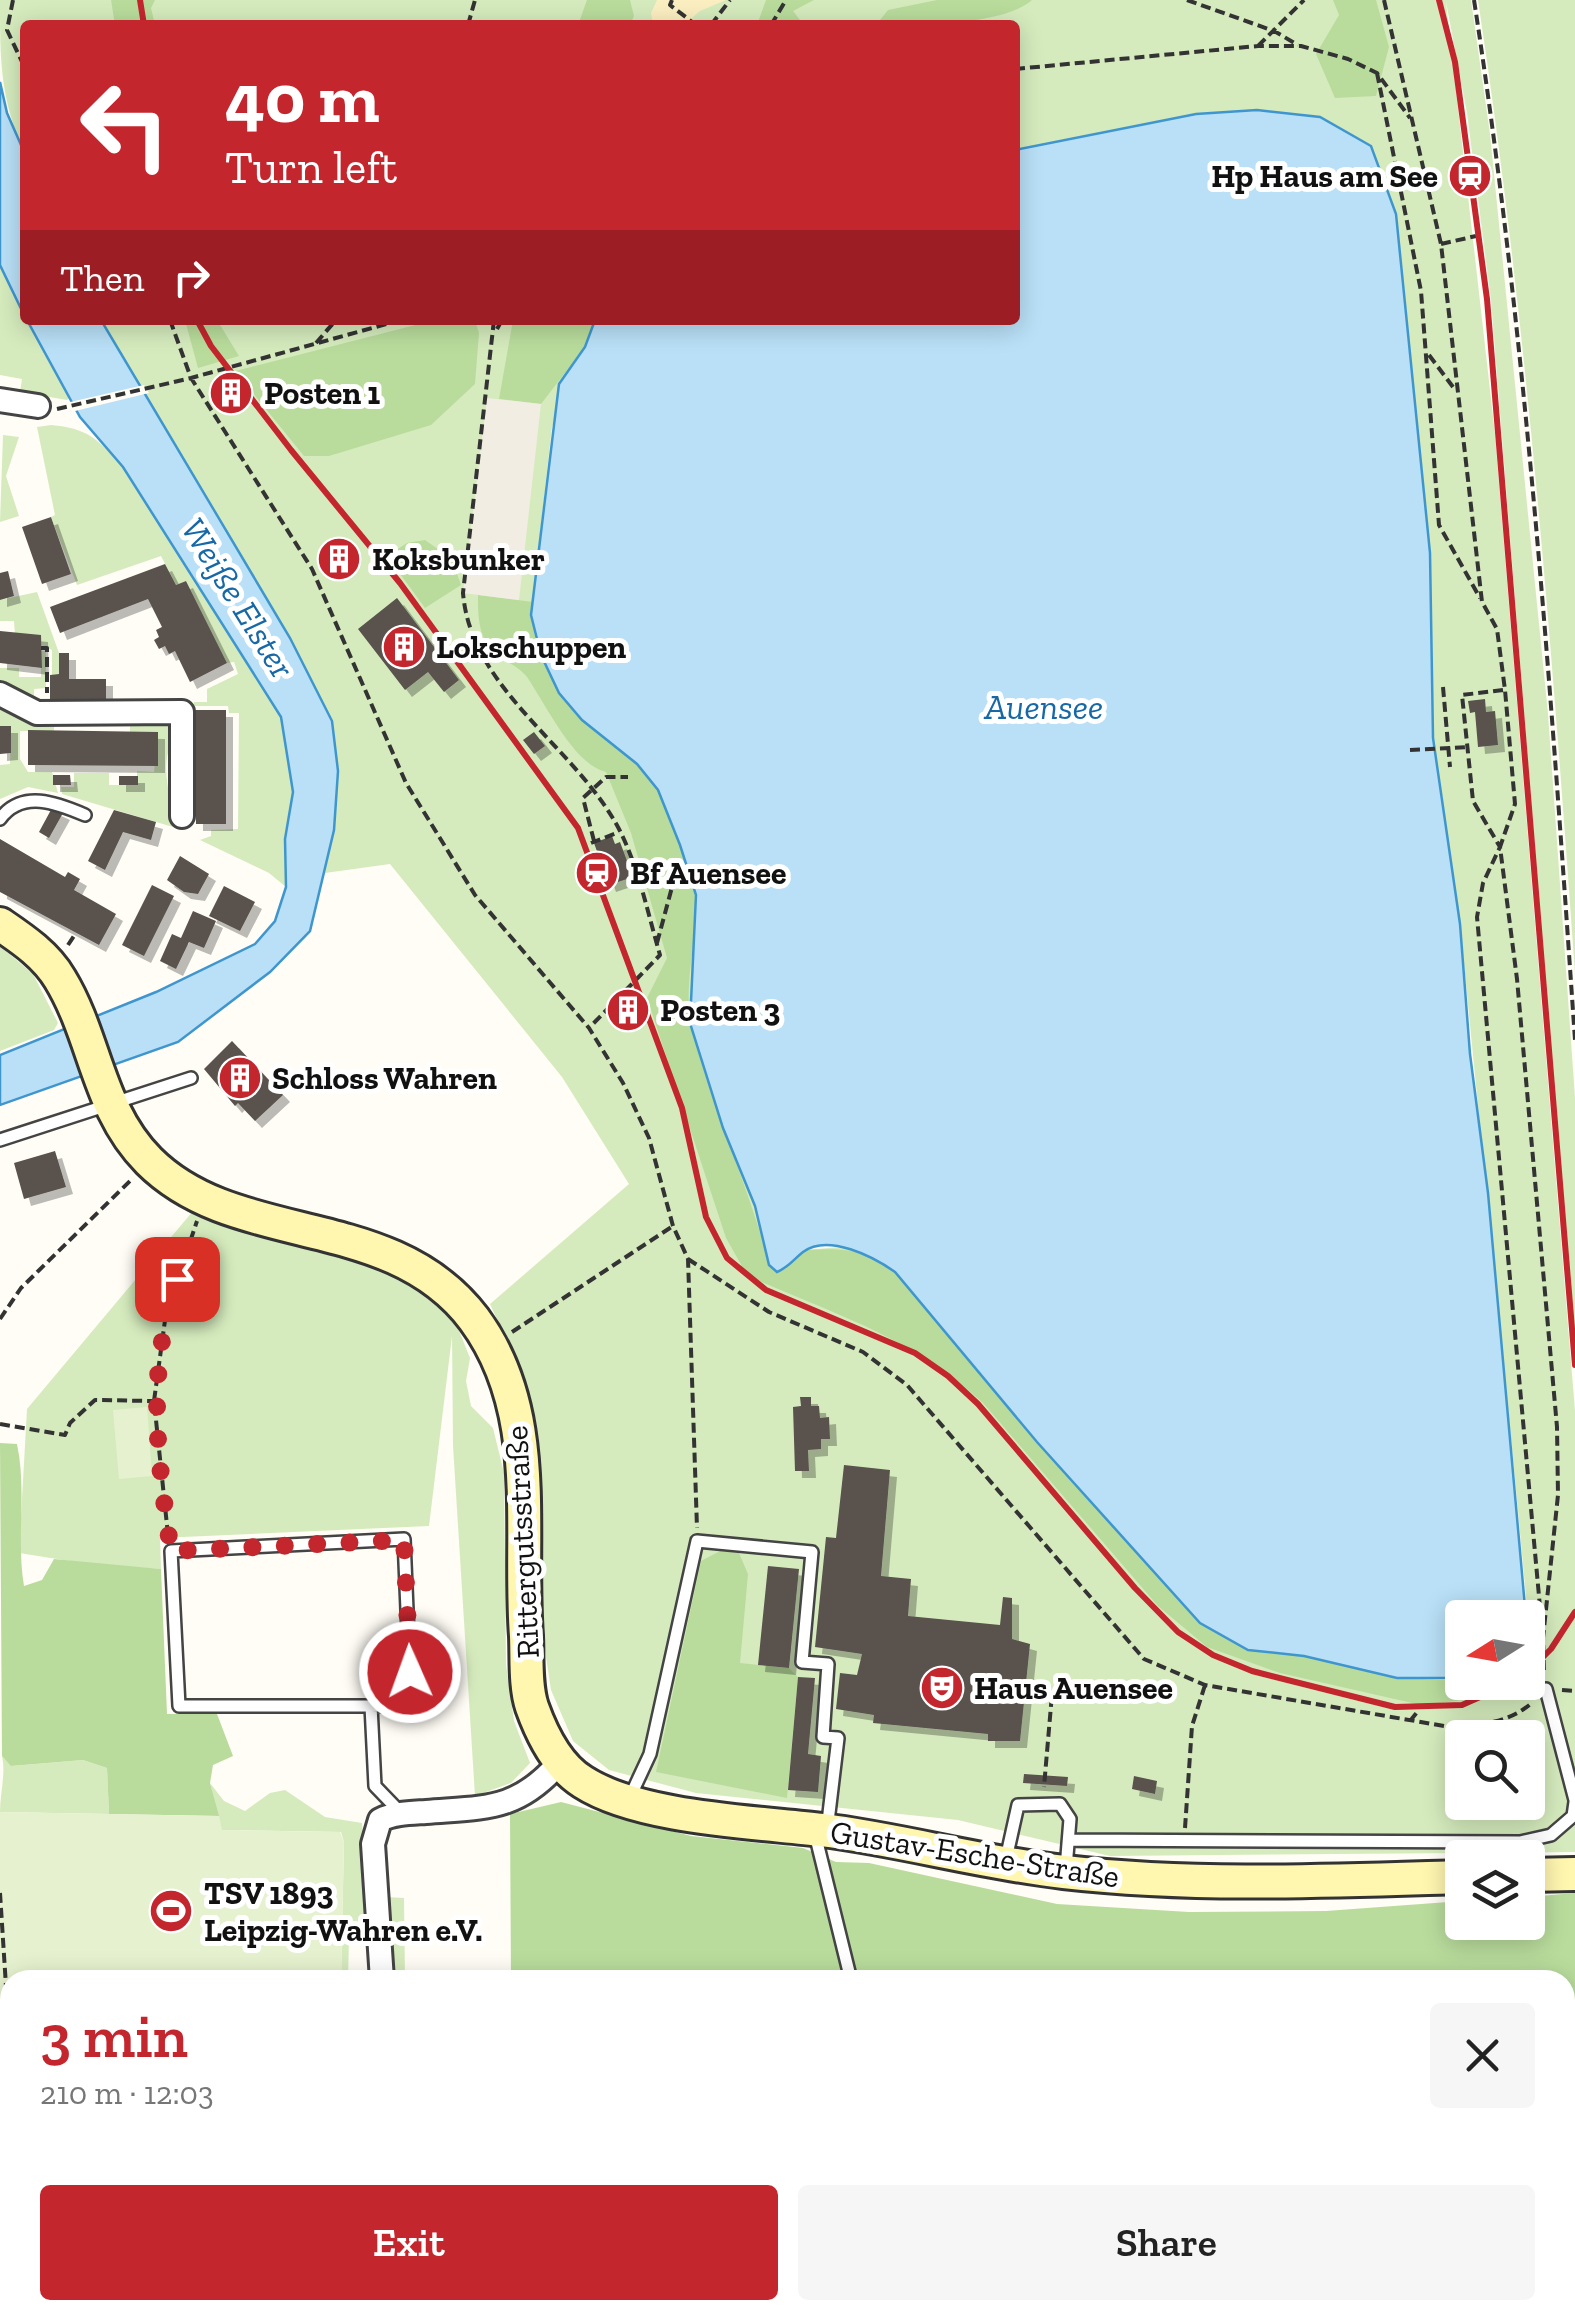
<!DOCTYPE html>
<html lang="en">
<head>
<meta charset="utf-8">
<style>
  :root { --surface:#fff; --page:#f6f6f6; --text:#222; --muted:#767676; --accent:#c4262e }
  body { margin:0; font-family:"Zilla Slab",serif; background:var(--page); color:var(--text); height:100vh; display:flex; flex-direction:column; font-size:38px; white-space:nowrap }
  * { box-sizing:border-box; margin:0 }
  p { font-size:32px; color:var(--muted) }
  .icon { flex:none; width:55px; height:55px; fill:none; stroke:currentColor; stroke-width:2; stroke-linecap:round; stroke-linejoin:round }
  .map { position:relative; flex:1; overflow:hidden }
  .drawer { position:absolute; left:0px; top:1970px; width:1575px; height:350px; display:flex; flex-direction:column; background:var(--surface); border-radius:30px 30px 0 0; box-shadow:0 5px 25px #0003 }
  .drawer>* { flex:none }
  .hud { position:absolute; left:20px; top:20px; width:1000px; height:305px; border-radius:10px; box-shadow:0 5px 25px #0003; background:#c4262e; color:#fff; overflow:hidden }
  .needle { width:65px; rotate:259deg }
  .tools { position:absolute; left:1445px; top:1600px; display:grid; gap:20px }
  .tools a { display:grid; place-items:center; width:100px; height:100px; border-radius:10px; background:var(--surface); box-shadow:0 5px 25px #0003; font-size:50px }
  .pin { position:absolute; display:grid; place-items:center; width:85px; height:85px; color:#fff; margin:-42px; border-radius:20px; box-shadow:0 5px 15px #0006 }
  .me { position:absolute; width:110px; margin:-55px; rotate:358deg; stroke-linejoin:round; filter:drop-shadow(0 0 8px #0008) }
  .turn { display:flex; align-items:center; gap:35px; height:210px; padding:0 40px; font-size:45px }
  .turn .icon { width:130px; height:130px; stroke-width:2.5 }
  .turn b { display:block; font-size:70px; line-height:85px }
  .then { display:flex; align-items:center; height:95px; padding:0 40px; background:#0003; gap:20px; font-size:38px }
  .round { display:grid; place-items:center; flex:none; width:105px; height:105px; border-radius:10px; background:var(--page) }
  .summary { display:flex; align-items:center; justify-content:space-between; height:170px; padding:0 40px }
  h1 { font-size:60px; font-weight:600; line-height:75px; color:var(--accent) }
  .action { display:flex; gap:20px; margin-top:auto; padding:20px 40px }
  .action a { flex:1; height:115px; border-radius:10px; background:var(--accent); color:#fff; font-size:40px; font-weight:600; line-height:115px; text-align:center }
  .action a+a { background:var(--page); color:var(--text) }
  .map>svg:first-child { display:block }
  .green { fill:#d5ebbd; fill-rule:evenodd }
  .forest { fill:#b9dc9c }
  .sand { fill:#fbeec1 }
  .pitch { fill:#e6f2cf }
  .plaza { fill:#f1ede2 }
  .water { fill:#b9e0f7; stroke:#3f96cf; stroke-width:2.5 }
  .pier { fill:#fffdf5 }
  .building { fill:#5a524d; filter:url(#shadow) }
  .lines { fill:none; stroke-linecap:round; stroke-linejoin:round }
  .lane-casing { stroke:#444; stroke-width:16 }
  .street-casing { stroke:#444; stroke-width:28 }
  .secondary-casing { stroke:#333; stroke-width:38 }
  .path { stroke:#333; stroke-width:4; stroke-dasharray:10 5; stroke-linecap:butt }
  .lane { stroke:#fff; stroke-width:11 }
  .street { stroke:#fff; stroke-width:22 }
  .secondary { stroke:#fff6b0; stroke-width:32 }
  .rail { stroke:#c4262e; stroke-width:6 }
  .route { stroke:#c4262e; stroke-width:18; stroke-dasharray:0 32.4 }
  .labels { text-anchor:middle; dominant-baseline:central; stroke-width:10; stroke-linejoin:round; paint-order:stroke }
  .poi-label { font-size:32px; font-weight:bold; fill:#111; stroke:#fff; text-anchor:start }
  .street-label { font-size:32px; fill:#111; stroke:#fff }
  .water-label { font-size:35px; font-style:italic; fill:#1768a6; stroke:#fff }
</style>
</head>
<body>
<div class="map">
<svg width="1575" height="2320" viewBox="0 0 1575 2320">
  <defs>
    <filter id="shadow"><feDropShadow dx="7" dy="7" stdDeviation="0" flood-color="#0004"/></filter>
  </defs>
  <rect width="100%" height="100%" fill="#fffdf5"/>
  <path class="green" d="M0 0H1471L1490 134 1548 714 1575 1098V1349L1491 300 1467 113 1446 2 1495 434 1575 1411V1852L1110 1856 958 1820 696 1793 609 1770 573 1741 551 1690 544 1644 536 1436 524 1378 490 1304 629 1184 562 1077 390 864 325 873 334 830 332 721 290 638 101 320H595L552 427 531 615 637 764 805 1250 840 1247 866 1252 1397 1678 1528 1682V1618L1515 1479 1460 924 1433 738 1430 553 1044 146 1015 150V25H25V154C0 98 0 61 0 0ZM1462 1738H1528V1802H1462Z
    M1478 0H1575V973C1552 648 1527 322 1478 0Z
    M0 265 69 398 67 400 20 392 22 379 0 375Z
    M51 425C88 428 99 440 123 467L281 717 293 792 285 839 286 887 269 873 200 840 211 836V830L238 829 239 713H229L228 706H194V702H207V689L238 674 234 662 227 663 186 581 176 585 161 556 77 585 51 517 55 515 37 427Z
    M3 435 19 437 6 476 19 516 0 522Z
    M37 592 59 653V674L52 675V650L41 645V635H15L14 621H0V600Z
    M41 651H46V688L34 689V704L0 684V668H19V677H41Z
    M0 704 54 720V731H20V759L28 772H52L58 793 28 787 0 799V765L10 764 11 727 0 726Z
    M130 721 171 725 174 739C157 766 173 797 173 827L62 794 61 787H74V773H109V785H137V771L154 772 158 733 130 732Z
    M0 946 33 974 58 1023 54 1030 0 1051Z
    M193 1211 376 1263 419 1287 454 1318 470 1358 466 1381 471 1406 493 1428 504 1473 506 1665 514 1721 530 1763 511 1783 475 1796 453 1446 452 1336 429 1526 160 1538 161 1569 89 1564 19 1553 27 1409Z
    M2 1756 12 1766 83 1760 107 1768 109 1814 0 1812C0 1793 6 1774 2 1756Z
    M210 1783 224 1801 245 1811 270 1793 285 1790 325 1817 362 1823 371 1940 355 1941 349 1937 348 1980H341L344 1842 341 1832 221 1830Z
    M390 1829 385 1844 386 1897 404 1898 405 1980H388L382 1839Z
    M1575 2152V2264L1565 2303V2210Z
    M558 2310H1145L1142 2320H554Z"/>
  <path class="forest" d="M111 0H155L151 8 155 25H115Z
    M587 0H630L634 16 630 25H578Z
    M766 0H814L793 11 804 25H757Z
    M937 0H1032C1003 26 915 25 876 25L888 10Z
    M1333 0H1376L1389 47 1376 96 1335 98 1316 54 1339 15Z
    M185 320H217L239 356 198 368Z
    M435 320H475L479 333 475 384 431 425 329 456H304L235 371Z
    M513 320H595L585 347 541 404 499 399Z
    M425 540 452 559 461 585 425 608 387 556 407 543Z
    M478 595 533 602C528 644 555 696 586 723 610 744 641 762 658 790 674 817 694 866 696 898 698 939 682 986 692 1027 711 1109 749 1184 769 1265L785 1269 805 1250C846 1248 861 1248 895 1272L1037 1442 1200 1623 1247 1649 1304 1656 1397 1678 1504 1683 1456 1701 1421 1705 1280 1673 1207 1647 1158 1606 983 1403C917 1341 841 1316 759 1281L743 1268 726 1238 647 998 667 958 631 833 606 772C574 765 545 703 527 677 518 665 500 660 490 648 478 633 478 613 478 595Z
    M0 1443 17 1444C27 1491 16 1538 24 1586L42 1580 54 1559 161 1569 167 1714H217L233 1756 213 1765 210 1783 219 1816 109 1814 107 1768 83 1760 11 1766 2 1756Z
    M720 1551 739 1553 748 1574 740 1663 789 1668 798 1677 787 1798 656 1772 701 1561Z
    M561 1802 691 1836 803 1848 836 1862 869 1863 1057 1904 1189 1912 1326 1911 1462 1901V1922H1528V1897L1575 1893V2100L1565 2143V1980H511L510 1814Z
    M206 2310H391V2320H211Z
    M414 2310H558L554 2320H414Z
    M1145 2310H1524L1521 2320H1142Z"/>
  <path class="sand" d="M657 0H726L700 11 684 25H653L651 13Z"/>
  <path class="pitch" d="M147 1407 152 1476 119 1479 113 1410Z
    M0 1812 219 1816 222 1830 340 1832 344 1842 341 1980H10V2062L0 2032Z
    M18 2310H206L211 2320H14Z"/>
  <path class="plaza" d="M487 398 541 404 519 600 463 593Z"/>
  <path class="water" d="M0 82 7 113 25 154V317L0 265Z
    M1257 110 1320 117 1371 146 1396 214 1430 553 1433 738 1460 924 1470 1054 1488 1193 1525 1607 1524 1617 1462 1618V1678H1397L1304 1656 1248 1650 1200 1623 1037 1442 895 1272C874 1257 828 1233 803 1252 794 1259 789 1267 777 1272L769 1265 755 1206 723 1128 690 1023 696 895 680 845 658 790 637 764 582 720 559 693 541 655 531 615 559 384 585 347 595 320H1015V150L1196 114Z
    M27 320H101L290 638 332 721 338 771 334 830 310 931 270 972 178 1042 0 1105V1055L156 992 255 944 275 921 286 887 285 839 293 792 281 717 123 467 80 417Z
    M0 2097 10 2115V2252L0 2259Z"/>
  <path class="pier" d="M144 385 149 393 71 412 66 403Z"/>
  <path class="building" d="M51 517 71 574 42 584 22 527Z
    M340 549 349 561 339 569 330 557Z
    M165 564 176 585 186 581 227 663 190 682 175 651 169 654 165 646 159 649 154 640 159 637 156 630 162 627 148 599 60 633 50 607Z
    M8 571 14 596 0 600V573Z
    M397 598 459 680 444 692 428 672 405 690 358 629Z
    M0 631 41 635 42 668 0 663Z
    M59 653H69V679H106V703L50 702V675L59 674Z
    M1485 699 1486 712 1495 711 1498 745 1478 747 1475 712 1470 713 1468 701Z
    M195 710H226V824H196Z
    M0 726H11V753L0 754Z
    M28 730 158 732V766L28 765Z
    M534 732 545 746 534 754 523 740Z
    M53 775H70L71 785H53Z
    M119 776H138V785H119Z
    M52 808 63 813 49 838 39 832Z
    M114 810 156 822 151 840 123 832 105 870 88 861Z
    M612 836 615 844 620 842 633 877 609 885 594 843Z
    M0 839 65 877 68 872 80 879 74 890 116 914 99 945 0 892Z
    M180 856 209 874 198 894 184 892 167 880Z
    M152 885 174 896 144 956 122 945Z
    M224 886 255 902 240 931 209 916Z
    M193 911 216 921 204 948 189 942 176 969 160 961 172 934 181 938Z
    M232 1041 283 1095 255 1121 238 1103 235 1106 204 1069Z
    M55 1151 66 1187 24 1199 14 1163Z
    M800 1397H811V1406H819L820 1418 829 1417 830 1439H821V1449L808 1450 809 1471H795L793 1407 801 1406Z
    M844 1465 890 1470 881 1576 911 1579 908 1616 1000 1625 1003 1597 1012 1598V1639L1030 1644 1020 1741H988V1734L873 1723 874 1715 836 1709 840 1673 857 1675 862 1654 815 1647 826 1537 836 1538Z
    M768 1566 799 1569 789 1668 758 1665Z
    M798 1677 815 1678 808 1754 821 1756 818 1792 788 1790Z
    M1024 1774 1068 1777 1067 1786 1023 1783Z
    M1134 1776 1157 1781 1155 1794 1132 1789Z
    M930 2310H974L971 2320H950Z"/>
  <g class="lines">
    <g class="lane-casing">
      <path id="lane" d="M0 819C22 789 57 803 85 815
        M0 1140 191 1078
        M1546 1689 1575 1800
        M371 1706H179L171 1551 404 1539 411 1705 371 1706 375 1786 402 1814
        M630 1797 650 1754 697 1541 812 1552 802 1662 828 1664 823 1737 838 1738 827 1830
        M815 1834 851 1980
        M1069 1840 1520 1842 1551 1835 1573 1816 1575 1802
        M1006 1859 1018 1805 1060 1804 1070 1819 1066 1868
        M1127 2320 1130 2310"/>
    </g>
    <g class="street-casing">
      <path id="street" d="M0 400 38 406
        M0 694 37 713 182 712V816
        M382 1980 373 1844 380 1820C394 1813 410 1813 426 1812 486 1807 517 1811 559 1763
        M402 2310V2320"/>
    </g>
    <g class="secondary-casing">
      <path id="secondary" d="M0 924C22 939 46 955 60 979 96 1038 97 1109 149 1161 237 1249 391 1209 474 1319 543 1412 518 1529 526 1636 527 1658 525 1686 532 1707 542 1735 557 1766 583 1782 639 1818 755 1822 822 1830 903 1840 982 1863 1064 1872 1196 1887 1330 1881 1462 1877
        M1528 1875 1575 1874"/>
    </g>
    <path class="path" d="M13 0 7 30 25 68
      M672 0 670 5 696 25
      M1187 0 1274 31 1298 45
      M1384 0 1441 244 1482 602 1497 629 1505 690 1515 804 1500 847 1517 979 1557 1427 1558 1495 1543 1638 1544 1675
      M1474 0C1527 344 1551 693 1575 1040
      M468 25 475 0
      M711 25 730 0
      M771 25 786 0
      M1258 46 1304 0
      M1015 69 1258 46H1301L1348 59 1377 73 1410 118
      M1377 73 1421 291 1439 525 1480 598
      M1441 244 1476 236
      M170 320 191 378 312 569 406 783 475 895 589 1028 623 1083 649 1138 673 1226 688 1259 697 1528
      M494 320 463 593C471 691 577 747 620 831 639 869 648 914 660 955L589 1028
      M497 329 502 320
      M316 343 336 320
      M1429 355 1456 391
      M57 409 191 378 401 320
      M41 648H47V693
      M1443 687 1450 767
      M1503 690 1462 695 1473 801 1500 847 1483 883 1477 917 1542 1629
      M1410 750 1468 747
      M594 841 583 798 606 777H628
      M591 843 619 832
      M657 943 675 876
      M68 945 76 933
      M688 1259 769 1312 863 1352 907 1385 1144 1659 1205 1685 1450 1727C1481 1725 1509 1723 1533 1702
      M0 1319 21 1288 132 1179
      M512 1332 673 1226
      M0 1424 65 1435 70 1423 95 1400 154 1401
      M168 1535 154 1401 166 1313 197 1221
      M1562 1690 1575 1691
      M1025 1692 1052 1694 1044 1787
      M1410 1721 1418 1711
      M1185 1828 1192 1726 1205 1685
      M0 1893 10 2048
      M1565 2179 1575 2126
      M698 2310 707 2320
      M806 2310 831 2312
      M849 2310 858 2320
      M1065 2319 1071 2310
      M7 2320 11 2310
      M569 2320 572 2310
      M728 2320 739 2310
      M816 2320 834 2310
      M1528 2320 1531 2310
      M1565 2320 1575 2287"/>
    <use href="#lane" class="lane"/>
    <use href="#street" class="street"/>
    <use href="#secondary" class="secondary"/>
    <path class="rail" d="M140 0 144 25
      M1439 0 1455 62 1487 299 1575 1365
      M197 320 211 346 291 450 400 583 578 828 682 1108 706 1217 727 1258 766 1290 915 1353 948 1376 978 1404 1135 1588 1178 1632 1213 1655 1252 1671 1395 1707 1462 1705 1514 1682
      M1528 1672 1551 1649 1575 1612"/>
  </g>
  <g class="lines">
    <path class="route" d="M177 1279C146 1373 157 1455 171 1551L404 1540 410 1672"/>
  </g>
  <defs>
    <g id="station-disc" transform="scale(2.25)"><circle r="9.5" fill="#c4262e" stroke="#fff"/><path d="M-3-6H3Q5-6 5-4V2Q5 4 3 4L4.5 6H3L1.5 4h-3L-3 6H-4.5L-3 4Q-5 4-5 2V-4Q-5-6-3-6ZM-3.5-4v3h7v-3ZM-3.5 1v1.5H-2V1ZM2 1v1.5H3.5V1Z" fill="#fff"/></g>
    <g id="building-disc" transform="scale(2.25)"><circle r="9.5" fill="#c4262e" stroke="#fff"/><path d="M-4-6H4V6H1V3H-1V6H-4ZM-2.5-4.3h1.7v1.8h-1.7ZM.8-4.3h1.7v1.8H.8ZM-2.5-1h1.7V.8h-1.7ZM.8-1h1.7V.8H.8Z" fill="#fff"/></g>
    <g id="theatre-disc" transform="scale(2.25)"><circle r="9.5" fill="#c4262e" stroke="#fff"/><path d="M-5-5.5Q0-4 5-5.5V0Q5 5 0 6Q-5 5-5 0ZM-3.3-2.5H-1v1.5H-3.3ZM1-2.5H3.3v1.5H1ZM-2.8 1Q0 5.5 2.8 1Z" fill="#fff"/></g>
    <g id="stadium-disc" transform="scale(2.25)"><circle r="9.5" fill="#c4262e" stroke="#fff"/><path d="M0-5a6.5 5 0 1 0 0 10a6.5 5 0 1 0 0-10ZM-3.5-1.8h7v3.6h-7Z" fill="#fff"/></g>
  </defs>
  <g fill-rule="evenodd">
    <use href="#station-disc" x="1470" y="176"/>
    <use href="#building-disc" x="231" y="393"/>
    <use href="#building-disc" x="339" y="559"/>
    <use href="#building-disc" x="404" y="647"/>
    <use href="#station-disc" x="597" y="873"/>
    <use href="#building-disc" x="628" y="1010"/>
    <use href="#building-disc" x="240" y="1078"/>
    <use href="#theatre-disc" x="942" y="1688"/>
    <use href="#stadium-disc" x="171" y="1911"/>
  </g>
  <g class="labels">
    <g class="poi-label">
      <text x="1438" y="176" text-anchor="end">Hp Haus am See</text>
      <text x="264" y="393">Posten 1</text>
      <text x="372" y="559">Koksbunker</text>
      <text x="436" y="647">Lokschuppen</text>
      <text x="630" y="873">Bf Auensee</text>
      <text x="660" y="1010">Posten 3</text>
      <text x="272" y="1078">Schloss Wahren</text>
      <text x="974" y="1688">Haus Auensee</text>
      <text x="204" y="1893">TSV 1893<tspan x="204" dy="37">Leipzig-Wahren e.V.</tspan></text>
    </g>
    <g class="street-label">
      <text transform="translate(522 1542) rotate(-93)">Rittergutsstraße</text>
      <text transform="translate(975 1854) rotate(9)">Gustav-Esche-Straße</text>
    </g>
    <g class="water-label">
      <text transform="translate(238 598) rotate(58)">Weiße Elster</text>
      <text x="1044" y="707">Auensee</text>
    </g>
  </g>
</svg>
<div class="tools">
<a><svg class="needle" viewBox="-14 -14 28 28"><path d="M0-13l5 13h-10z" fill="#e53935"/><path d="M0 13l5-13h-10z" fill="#767676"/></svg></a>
<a><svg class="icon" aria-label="search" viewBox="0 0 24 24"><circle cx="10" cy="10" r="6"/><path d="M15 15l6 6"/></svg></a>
<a><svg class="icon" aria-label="layers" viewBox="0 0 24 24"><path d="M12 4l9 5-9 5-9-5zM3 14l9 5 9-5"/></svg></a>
</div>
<div class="pin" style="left:177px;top:1279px;background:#d93025"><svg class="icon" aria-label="arrive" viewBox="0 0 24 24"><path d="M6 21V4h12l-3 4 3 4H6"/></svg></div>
<svg class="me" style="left:410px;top:1672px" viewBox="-20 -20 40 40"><circle r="17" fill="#c4262e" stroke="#fff" stroke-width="3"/><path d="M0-11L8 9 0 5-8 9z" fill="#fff"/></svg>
<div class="hud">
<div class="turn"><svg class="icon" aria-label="left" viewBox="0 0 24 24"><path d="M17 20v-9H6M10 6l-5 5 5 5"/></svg><div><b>40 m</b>Turn left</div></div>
<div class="then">Then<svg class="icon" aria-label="right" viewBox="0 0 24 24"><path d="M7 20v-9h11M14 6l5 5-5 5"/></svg></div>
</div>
<section class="drawer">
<div class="summary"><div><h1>3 min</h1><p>210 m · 12:03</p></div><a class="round"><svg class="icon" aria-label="close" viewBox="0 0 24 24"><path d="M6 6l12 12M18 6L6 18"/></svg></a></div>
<div class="action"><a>Exit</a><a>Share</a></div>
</section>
</div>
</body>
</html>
